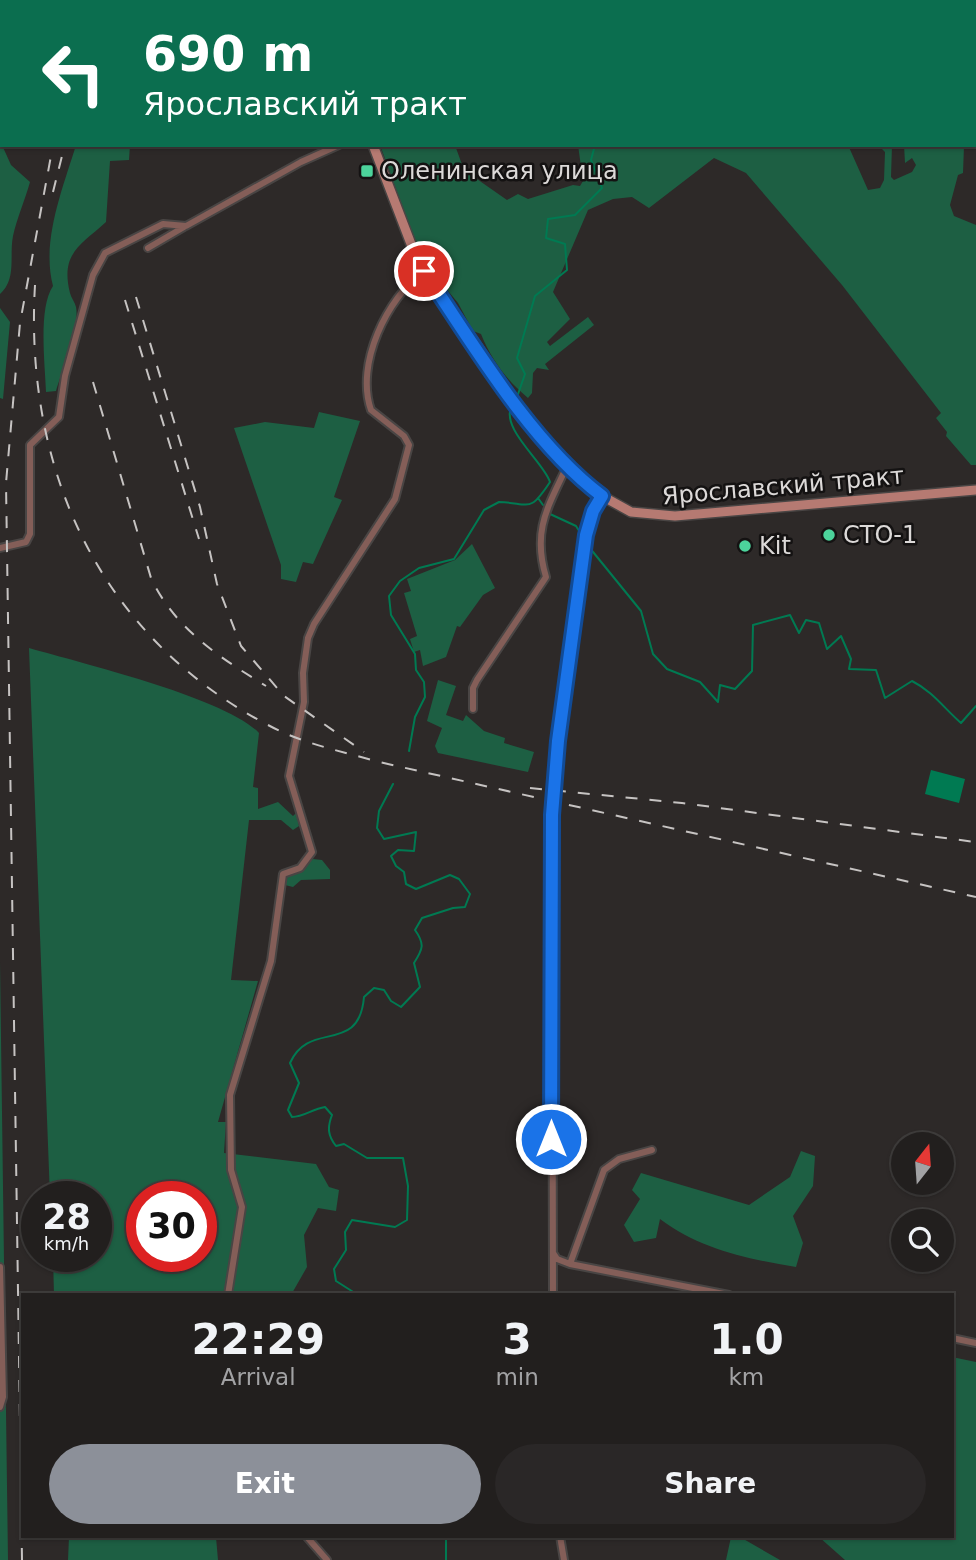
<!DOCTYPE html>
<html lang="en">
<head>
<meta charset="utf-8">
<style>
  :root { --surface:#221f1e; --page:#2a2727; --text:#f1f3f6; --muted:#a2a2a4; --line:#3f3d3c; --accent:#8c9099 }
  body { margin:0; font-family:"DejaVu Sans",sans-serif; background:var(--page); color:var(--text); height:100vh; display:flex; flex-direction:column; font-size:26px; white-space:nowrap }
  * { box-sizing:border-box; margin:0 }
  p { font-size:23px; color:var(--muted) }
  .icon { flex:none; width:38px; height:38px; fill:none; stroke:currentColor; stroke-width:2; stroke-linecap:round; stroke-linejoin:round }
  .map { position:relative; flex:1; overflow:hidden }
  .side { position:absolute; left:21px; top:1293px; width:933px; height:245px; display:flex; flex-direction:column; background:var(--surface); border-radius:0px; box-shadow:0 2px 5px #0004,0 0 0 2px var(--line) }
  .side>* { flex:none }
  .guide { position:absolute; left:0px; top:0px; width:976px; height:147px; box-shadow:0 2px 5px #0004,0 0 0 2px var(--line); background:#0b6e4f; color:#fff; overflow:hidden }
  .needle { width:46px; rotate:17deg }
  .buttons { position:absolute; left:891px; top:1132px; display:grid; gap:14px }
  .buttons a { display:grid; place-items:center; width:63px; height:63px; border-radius:50%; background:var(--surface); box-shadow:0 2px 5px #0004,0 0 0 2px var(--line); font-size:35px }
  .speed { position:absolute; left:21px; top:1181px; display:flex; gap:14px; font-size:35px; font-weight:700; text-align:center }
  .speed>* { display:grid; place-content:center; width:91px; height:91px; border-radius:50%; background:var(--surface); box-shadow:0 2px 5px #0004,0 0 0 2px var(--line); line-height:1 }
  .speed small { font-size:18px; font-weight:400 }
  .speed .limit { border:10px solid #d22; background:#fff; color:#111 }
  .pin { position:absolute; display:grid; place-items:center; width:60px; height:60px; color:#fff; margin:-30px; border:4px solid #fff; border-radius:50%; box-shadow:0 2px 7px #0007 }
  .me { position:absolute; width:77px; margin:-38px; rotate:0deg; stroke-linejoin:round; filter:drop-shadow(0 0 5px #0008) }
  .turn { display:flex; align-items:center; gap:24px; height:147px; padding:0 28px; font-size:32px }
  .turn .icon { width:91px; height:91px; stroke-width:2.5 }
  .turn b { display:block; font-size:49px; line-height:60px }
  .eta { display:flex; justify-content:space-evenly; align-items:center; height:119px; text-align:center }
  .eta b { font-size:42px; font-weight:700; line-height:49px }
  .cta { display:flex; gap:14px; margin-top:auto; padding:14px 28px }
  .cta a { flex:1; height:80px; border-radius:42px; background:var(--accent); color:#fff; font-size:28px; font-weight:700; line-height:80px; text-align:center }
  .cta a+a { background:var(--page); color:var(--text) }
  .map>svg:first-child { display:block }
  .green { fill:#1d5f43; fill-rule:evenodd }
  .water { fill:#007a52 }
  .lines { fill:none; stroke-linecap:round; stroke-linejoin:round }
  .stream { stroke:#007a52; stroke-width:2 }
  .street-casing { stroke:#494544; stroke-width:10 }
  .secondary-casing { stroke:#494544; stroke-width:12 }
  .street { stroke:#845e58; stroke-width:6 }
  .secondary { stroke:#b67a72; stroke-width:9 }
  .rail { stroke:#c6c3c2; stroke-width:2; stroke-dasharray:12 12; stroke-linecap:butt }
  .route-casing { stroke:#114b97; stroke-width:18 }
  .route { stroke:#1a73e8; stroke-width:12 }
  .poi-dot { fill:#4cd39b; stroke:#141212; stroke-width:2.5 }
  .labels { text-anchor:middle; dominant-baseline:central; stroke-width:5; stroke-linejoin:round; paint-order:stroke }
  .poi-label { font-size:24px; fill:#dcd9d8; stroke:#141212; text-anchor:start }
  .street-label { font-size:24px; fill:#dcd9d8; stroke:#141212 }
</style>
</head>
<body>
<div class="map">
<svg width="976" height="1560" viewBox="0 0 976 1560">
  <rect width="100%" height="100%" fill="#2d2928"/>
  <path class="green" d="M0 0H25L2 2V145L11 165 30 182C25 200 17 218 13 236 9 256 17 279 0 294Z
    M76 145H130L129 160 110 161 106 222C81 245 60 253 70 293 71 298 75 302 76 307 80 328 62 370 56 391L46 392C45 363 38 308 53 286 41 241 63 188 76 145Z
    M380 145H458L456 148 464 170 507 200 518 194 528 199 573 185 580 186 583 181 578 145H848L868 190 880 188 884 180 885 152 878 145H892L891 177 894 180 912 172 916 165 912 158 905 163 904 145 964 146 963 173 958 175 950 205 954 216 976 225V465H971L946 436 947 432 936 418 941 413 842 285 746 173 714 158 649 208 632 197 613 199 588 210 553 292 570 319 547 342 550 346 588 317 594 325 545 364 549 370 537 368 533 373 532 393 528 398C507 381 491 359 481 334L473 331 458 303 421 258Z
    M0 308 10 322 3 399 0 398Z
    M319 412 360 421 334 497 342 500 313 564 303 562 296 582 281 579V565L234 428 265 422 314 428Z
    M472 544 495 588 483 595 460 627 457 626 446 657 423 666 420 650 414 652 410 639 417 636 404 593 411 591 407 579 455 560Z
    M29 648C81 663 226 698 259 733L253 787 258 788V809L278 802 293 816 296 813 299 826 293 830 281 820H249L231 980 258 981 218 1122H226L224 1153 316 1164 329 1187 339 1190 336 1211 318 1208 304 1235 307 1267 291 1295H54L53 1257 96 1256V1197H50ZM142 1197H201V1256H142Z
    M438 680 456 686 446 715 463 721 466 715 484 731 505 738 504 743 534 752 528 772 438 753 435 746 442 728 427 721Z
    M313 859 322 860 330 870V879L301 880 293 887 285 885 286 877Z
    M0 962 8 1560H0Z
    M801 1151 815 1156 813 1186 793 1216 803 1243 796 1267C747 1259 700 1249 660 1219L656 1238 634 1242 624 1225 640 1199 632 1190 641 1173 749 1205 790 1177Z
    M952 1357 976 1362V1560H845L819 1537 952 1536Z
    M69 1537H216L218 1560H68Z
    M731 1537H740L780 1560H726Z"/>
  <path class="water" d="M931 770 965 779 959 803 925 794Z"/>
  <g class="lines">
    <path class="stream" d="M566 0V2
      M650 0V2
      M602 2 604 0
      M517 397 525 374 517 358 535 296 567 270 565 244 546 238 548 219 575 215 602 188 591 160 595 145
      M538 498 543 505
      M550 514 576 526 581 534
      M589 547 641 611 653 654 667 669 700 682 718 702 720 685 735 689 752 671 753 625 790 615 799 633 806 620 819 623 827 649 841 636 851 659 849 669 876 670 885 698 912 681C932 691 944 708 961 723L976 706
      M409 751 415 717 425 697 424 682 416 670 415 654 391 615 389 596 400 581 419 568 454 559 484 510 499 502C530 503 529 514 550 482 544 462 499 428 512 405
      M358 1295 336 1281 334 1269 346 1250 345 1232 352 1220 395 1227 407 1220 408 1186 403 1158H367L344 1144 336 1146C328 1136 327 1128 332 1115L325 1107C312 1109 304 1117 292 1117L288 1110 299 1083 290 1063C309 1019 359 1056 364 997L374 988 384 990 391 1001 401 1007 420 987 414 963C423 949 425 944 415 930L422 918 453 908 465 907 470 894 459 879 450 875 416 889 406 884 404 872 396 866 391 856 398 850 414 851 416 832 384 839 377 828 379 811 393 784
      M446 1536V1560"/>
    <g class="street-casing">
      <path id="street" d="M148 248 184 227
        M0 548 26 542 30 534V445L59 417 65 376 93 275 105 253 163 224 186 226 301 162 339 145
        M473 709V688L477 680 546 577C532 530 548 507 567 466
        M553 1253 557 1259 570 1264 729 1295
        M570 1264 604 1170 619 1159 652 1150
        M0 1267 3 1397 0 1407
        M228 1295 242 1207 231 1170 230 1095 271 961 283 874 300 868 312 852 289 776 304 702 303 673 308 638 314 624 395 499 409 445 404 436 371 410C355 364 387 298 424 271
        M553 1295 552 815 558 741 586 535 593 511 602 496
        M952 1338 976 1343
        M306 1536 327 1560
        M560 1536 564 1560"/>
    </g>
    <g class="secondary-casing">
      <path id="secondary" d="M319 0V2
        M373 145 416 257 520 409 567 466 602 496 631 512 675 516 976 490"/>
    </g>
    <use href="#street" class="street"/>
    <use href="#secondary" class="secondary"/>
    <path class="rail" d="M66 2V0
      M53 192 64 148
      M35 285C24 470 100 637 268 725 303 744 341 751 379 762L976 897
      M136 297 200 507 217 584 241 646 284 696 364 752
      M125 300 199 539
      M93 382 151 578C175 629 219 657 266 686
      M530 788 682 803 975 842
      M22 1560 6 483 20 323 53 145"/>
  </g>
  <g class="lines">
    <g class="route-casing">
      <path id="route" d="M424 271C472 343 532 444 602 496L593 511 586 535 558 741 552 815 551 1139"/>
    </g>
    <use href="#route" class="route"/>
  </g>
  <g class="poi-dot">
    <rect x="360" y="164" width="14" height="14" rx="3.5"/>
    <circle cx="829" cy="535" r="7"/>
    <circle cx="745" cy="546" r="7"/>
  </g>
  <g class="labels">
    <g class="poi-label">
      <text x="381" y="171">Оленинская улица</text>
      <text x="843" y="535">СТО-1</text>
      <text x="759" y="546">Kit</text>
    </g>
    <g class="street-label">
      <text transform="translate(783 486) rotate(-5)">Ярославский тракт</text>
    </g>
  </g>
</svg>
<div class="buttons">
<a><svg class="needle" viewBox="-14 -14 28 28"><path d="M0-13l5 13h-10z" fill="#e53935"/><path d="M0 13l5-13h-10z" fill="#a2a2a4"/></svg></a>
<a><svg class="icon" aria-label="search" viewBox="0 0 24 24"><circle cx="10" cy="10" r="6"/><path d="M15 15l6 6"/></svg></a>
</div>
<div class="speed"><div>28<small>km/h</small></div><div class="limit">30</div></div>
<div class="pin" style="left:424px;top:271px;background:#d93025"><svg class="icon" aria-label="arrive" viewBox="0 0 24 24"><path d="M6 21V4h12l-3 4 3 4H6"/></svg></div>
<svg class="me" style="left:551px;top:1139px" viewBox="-20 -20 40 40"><circle r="17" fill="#1a73e8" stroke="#fff" stroke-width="3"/><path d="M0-11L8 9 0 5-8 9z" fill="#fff"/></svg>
<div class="guide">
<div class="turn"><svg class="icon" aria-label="left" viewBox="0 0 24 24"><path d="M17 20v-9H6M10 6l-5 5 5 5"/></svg><div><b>690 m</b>Ярославский тракт</div></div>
</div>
<section class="side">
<div class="eta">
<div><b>22:29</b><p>Arrival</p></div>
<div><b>3</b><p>min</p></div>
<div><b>1.0</b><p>km</p></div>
</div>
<div class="cta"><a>Exit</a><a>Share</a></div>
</section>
</div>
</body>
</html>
